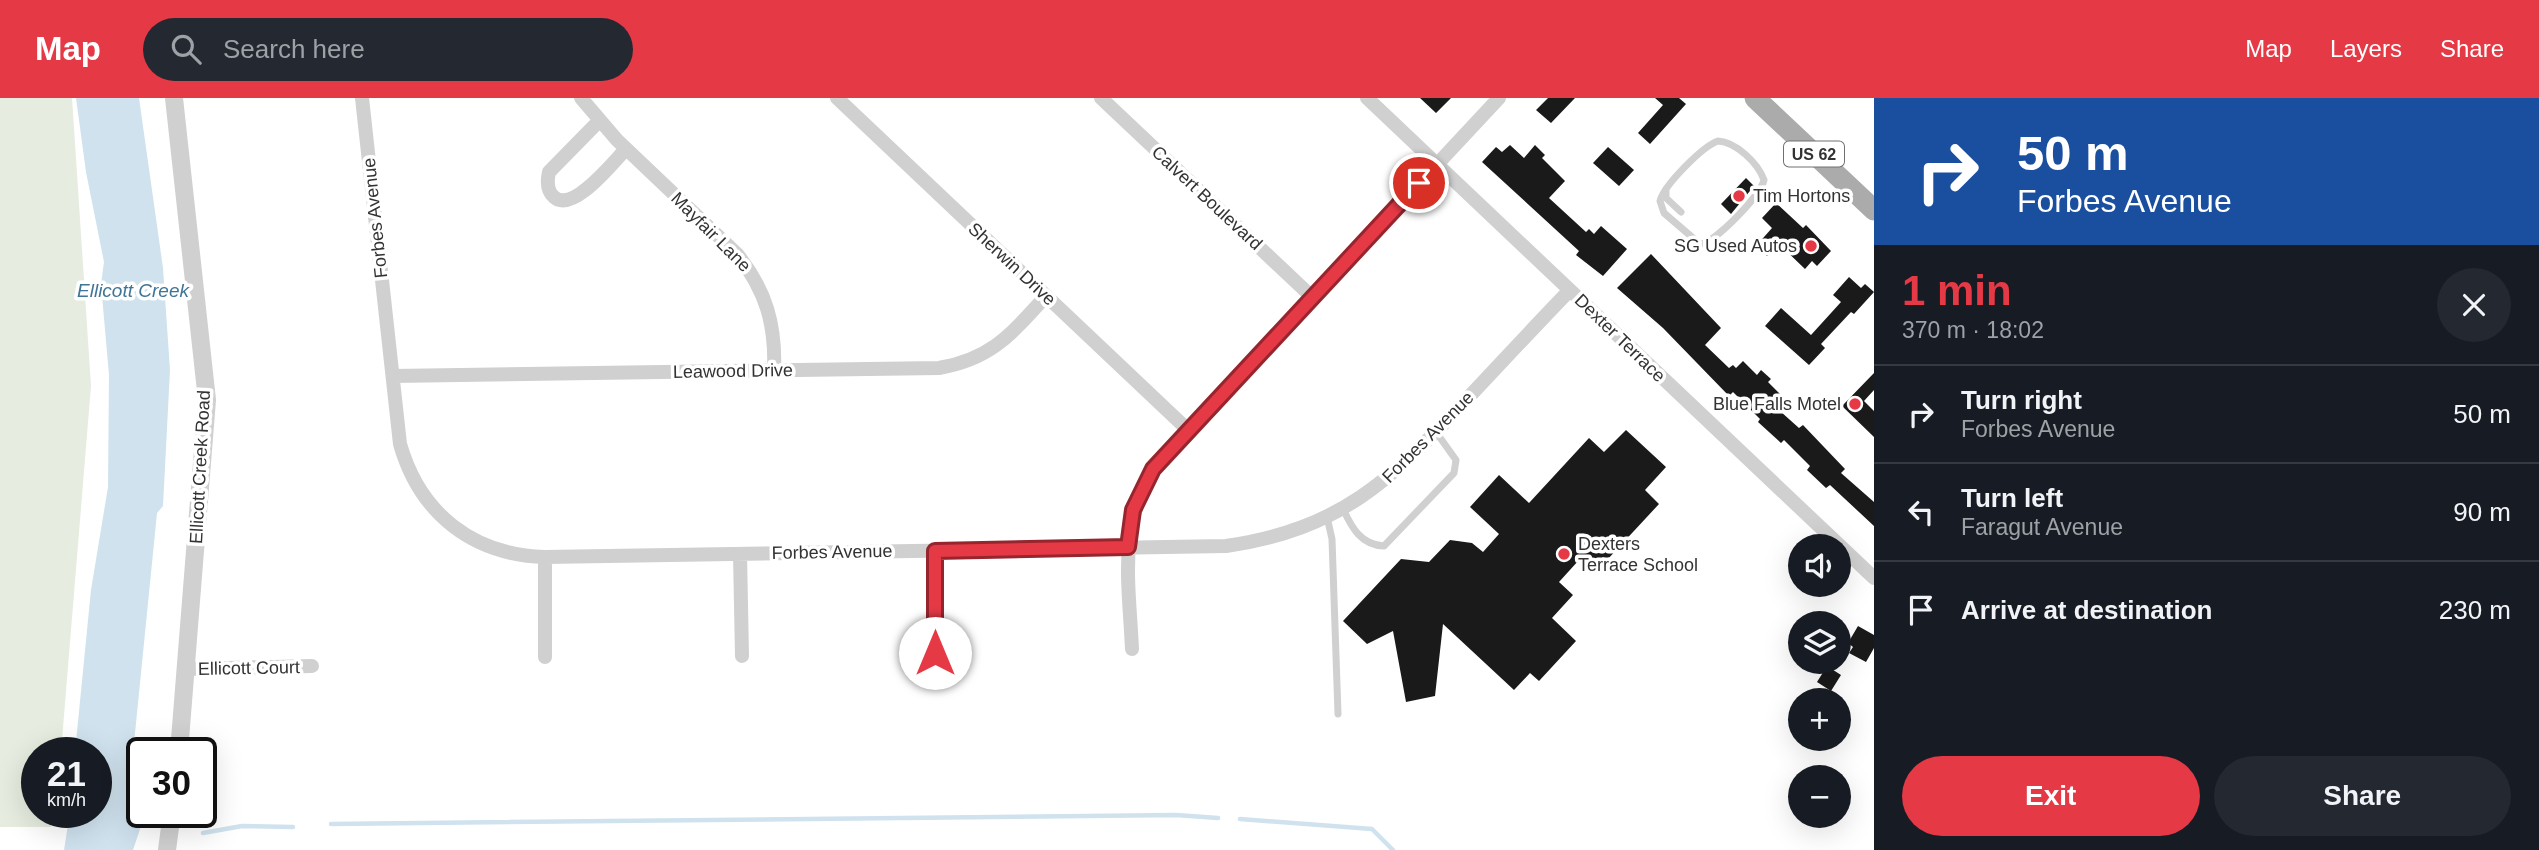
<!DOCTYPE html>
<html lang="en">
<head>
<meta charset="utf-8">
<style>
  :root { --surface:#171b24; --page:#242831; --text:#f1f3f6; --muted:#9ea1a6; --line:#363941; --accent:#e63946 }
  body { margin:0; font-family:Helvetica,sans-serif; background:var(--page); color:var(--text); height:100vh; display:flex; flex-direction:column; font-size:26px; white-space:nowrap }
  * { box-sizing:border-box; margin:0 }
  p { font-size:23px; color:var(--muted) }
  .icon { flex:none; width:38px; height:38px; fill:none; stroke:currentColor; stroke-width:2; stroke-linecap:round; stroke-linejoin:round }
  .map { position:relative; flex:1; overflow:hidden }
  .details { display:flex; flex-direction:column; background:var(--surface); width:665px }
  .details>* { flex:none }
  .banner { background:#1a4fa0; color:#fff; overflow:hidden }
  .fabs { position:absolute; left:1788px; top:436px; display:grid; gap:14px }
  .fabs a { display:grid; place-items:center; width:63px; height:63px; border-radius:50%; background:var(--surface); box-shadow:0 7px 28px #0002; font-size:35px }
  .speed { position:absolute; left:21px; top:639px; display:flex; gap:14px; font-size:35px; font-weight:700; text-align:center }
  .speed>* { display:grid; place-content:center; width:91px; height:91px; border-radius:50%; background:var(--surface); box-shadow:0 7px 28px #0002; line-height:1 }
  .speed small { font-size:18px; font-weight:400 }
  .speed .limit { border:4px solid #111; border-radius:10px; background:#fff; color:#111 }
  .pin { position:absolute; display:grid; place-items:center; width:60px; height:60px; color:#fff; margin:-30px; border:4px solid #fff; border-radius:50%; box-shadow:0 2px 7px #0007 }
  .me { position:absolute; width:77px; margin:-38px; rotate:0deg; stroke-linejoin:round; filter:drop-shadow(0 0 5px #0008) }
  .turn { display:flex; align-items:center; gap:24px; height:147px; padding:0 28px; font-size:32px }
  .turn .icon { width:91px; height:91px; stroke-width:2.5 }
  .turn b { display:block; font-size:49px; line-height:60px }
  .round { display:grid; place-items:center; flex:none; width:74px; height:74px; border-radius:37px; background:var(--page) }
  .head { display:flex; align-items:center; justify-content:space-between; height:119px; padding:0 28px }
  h1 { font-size:42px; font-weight:600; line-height:52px; color:var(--accent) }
  .cta { display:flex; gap:14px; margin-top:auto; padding:14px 28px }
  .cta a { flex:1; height:80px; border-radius:42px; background:var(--accent); color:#fff; font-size:28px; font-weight:600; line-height:80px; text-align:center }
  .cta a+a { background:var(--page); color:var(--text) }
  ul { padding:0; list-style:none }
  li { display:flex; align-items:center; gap:21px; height:98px; padding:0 28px; border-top:2px solid var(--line) }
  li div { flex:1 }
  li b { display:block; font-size:26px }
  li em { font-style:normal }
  header { display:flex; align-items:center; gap:42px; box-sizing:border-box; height:98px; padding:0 35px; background:var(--accent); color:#fff }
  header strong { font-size:33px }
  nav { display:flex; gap:38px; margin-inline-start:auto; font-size:24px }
  .search { width:490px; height:63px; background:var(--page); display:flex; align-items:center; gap:18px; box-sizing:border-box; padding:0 24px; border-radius:38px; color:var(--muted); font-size:26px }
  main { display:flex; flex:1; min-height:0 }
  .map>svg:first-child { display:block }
  .green { fill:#e6ecdf }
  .water { fill:#cfe2ee }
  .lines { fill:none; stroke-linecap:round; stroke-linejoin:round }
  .stream { stroke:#cfe2ee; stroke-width:4.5 }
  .building { fill:#1a1a1a }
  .service { stroke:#d0d0d0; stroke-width:7 }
  .minor { stroke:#d0d0d0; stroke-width:14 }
  .tertiary { stroke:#d0d0d0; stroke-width:18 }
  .primary { stroke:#ababab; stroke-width:21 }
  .route-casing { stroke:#96252e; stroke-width:18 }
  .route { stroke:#e63946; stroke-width:12 }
  .poi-dot { fill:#e63946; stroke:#fff; stroke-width:2.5 }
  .labels { text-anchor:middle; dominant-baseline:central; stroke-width:7; stroke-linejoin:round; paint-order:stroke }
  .shield { fill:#fff; stroke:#707070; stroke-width:2 }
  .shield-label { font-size:16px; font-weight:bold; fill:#333 }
  .poi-label { font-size:18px; fill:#333; stroke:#fff; text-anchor:start }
  .street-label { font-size:18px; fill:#333; stroke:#fff }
  .water-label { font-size:19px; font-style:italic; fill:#3f7597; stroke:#fff }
</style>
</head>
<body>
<header>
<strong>Map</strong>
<div class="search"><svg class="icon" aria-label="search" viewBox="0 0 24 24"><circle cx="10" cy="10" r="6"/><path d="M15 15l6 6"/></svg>Search here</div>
<nav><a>Map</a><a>Layers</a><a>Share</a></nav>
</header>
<main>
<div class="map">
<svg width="1874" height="752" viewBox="0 0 1874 752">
  <rect width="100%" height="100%" fill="#fff"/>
  <path class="green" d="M0 0H72L91 288 61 654H37V714H53L51 729H0Z"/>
  <path class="water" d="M76 0H139L163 170 170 272 163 408 157 415 134 645 132 696 141 728 133 752H64L70 714H96V654H75L91 492 108 389 109 277 101 186 104 164 86 74Z"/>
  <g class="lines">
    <path class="stream" d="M1240 721 1372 731 1393 752
      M331 726 1176 717 1218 720
      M203 735 242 728 293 729"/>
  </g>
  <path class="building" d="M1420 0H1451L1436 15Z
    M1548 0H1575L1551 25 1536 12Z
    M1655 0H1679L1686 6 1650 46 1638 35 1663 7Z
    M1510 47 1524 60 1535 47 1545 57 1542 60 1565 83 1549 100 1586 134 1589 131 1594 136 1601 128 1627 151 1603 178 1576 157 1579 153 1482 64 1496 49 1502 54Z
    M1608 49 1634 72 1619 88 1593 65Z
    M1746 80 1754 88 1731 116 1721 106Z
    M1776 105 1803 130 1806 127 1831 153 1817 168 1812 163 1805 171 1779 146 1767 158 1756 148 1772 130 1762 120Z
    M1651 156 1721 230 1705 247 1729 270 1733 267 1736 270 1743 263 1757 277 1761 272 1771 281 1768 284 1780 296 1771 305 1799 330 1803 327 1845 371 1841 375 1874 404V428L1830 387 1826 390 1807 372 1810 368 1784 342 1781 345 1758 324 1760 321 1733 294 1729 298 1663 230 1617 190Z
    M1849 179 1861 190 1865 186 1874 194 1854 216 1851 214 1821 246 1825 250 1809 267 1765 228 1781 210 1811 237 1841 204 1833 197Z
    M1874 275V292L1864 303 1874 313V339L1842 308Z
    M1626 332 1666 369 1645 392 1659 406 1594 476 1579 462 1559 484 1573 497 1552 520 1576 543 1539 583 1530 575 1514 592 1443 526 1435 598 1406 604 1393 533 1367 546 1343 523 1401 461 1429 464 1450 442 1472 445 1483 454 1499 436 1470 409 1499 377 1529 405 1589 340 1604 354Z
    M1858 528 1874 537V550L1866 564 1849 555 1853 549 1848 545Z
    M1827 568 1841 577 1831 593 1817 584Z"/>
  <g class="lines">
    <path class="service" d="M1718 43C1736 44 1758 65 1764 82 1761 97 1715 145 1700 146L1664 115 1660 103C1664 87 1703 48 1718 43Z
      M1666 91V100L1681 114
      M1343 411C1352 430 1361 447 1384 448L1454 375 1456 362 1436 334
      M1327 419 1332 441 1338 616"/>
    <path class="minor" d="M362 0 400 346C420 416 473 457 545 459L1226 448C1341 431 1390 383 1467 301 1501 265 1535 228 1570 192
      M581 0 617 42 737 156C766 192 776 227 774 273
      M837 0 1188 332
      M1101 0 1312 199
      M1367 0 1874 480
      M599 23 549 74C547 83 547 93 554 99 573 116 613 64 626 51
      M393 278 939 270C992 261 1011 236 1046 198
      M935 453V555
      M740 456 742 558
      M545 459V559
      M1132 551C1129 485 1118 431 1153 371L1499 0
      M186 571 312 568"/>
    <path class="tertiary" d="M174 0 207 302 179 654
      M167 752 172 714"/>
    <path class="primary" d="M1755 0 1874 112"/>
  </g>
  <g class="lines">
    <g class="route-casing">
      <path id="route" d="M935 555V453L1128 449 1133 412 1153 371 1419 85"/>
    </g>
    <use href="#route" class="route"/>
  </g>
  <g class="poi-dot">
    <circle cx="1739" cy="98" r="7"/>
    <circle cx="1811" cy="148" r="7"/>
    <circle cx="1855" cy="306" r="7"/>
    <circle cx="1564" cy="456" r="7"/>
  </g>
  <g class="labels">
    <rect class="shield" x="1784" y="43.5" width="60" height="25" rx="5"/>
    <g class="shield-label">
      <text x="1814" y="56">US 62</text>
    </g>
    <g class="poi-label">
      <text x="1753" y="98">Tim Hortons</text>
      <text x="1797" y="148" text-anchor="end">SG Used Autos</text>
      <text x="1841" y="306" text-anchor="end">Blue Falls Motel</text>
      <text x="1578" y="446">Dexters<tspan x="1578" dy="21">Terrace School</tspan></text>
    </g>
    <g class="street-label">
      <text transform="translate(1207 100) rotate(43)">Calvert Boulevard</text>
      <text transform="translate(375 120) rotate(-96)">Forbes Avenue</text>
      <text transform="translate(711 134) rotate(45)">Mayfair Lane</text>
      <text transform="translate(1012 166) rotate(43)">Sherwin Drive</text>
      <text transform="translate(1620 240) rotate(44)">Dexter Terrace</text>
      <text transform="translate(733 273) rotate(-1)">Leawood Drive</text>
      <text transform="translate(1428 339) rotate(-45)">Forbes Avenue</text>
      <text transform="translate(200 369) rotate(-87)">Ellicott Creek Road</text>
      <text transform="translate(832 454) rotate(-1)">Forbes Avenue</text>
      <text transform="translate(249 570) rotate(-1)">Ellicott Court</text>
    </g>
    <g class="water-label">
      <text x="133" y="192">Ellicott Creek</text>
    </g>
  </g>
</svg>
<div class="fabs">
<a><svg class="icon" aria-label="sound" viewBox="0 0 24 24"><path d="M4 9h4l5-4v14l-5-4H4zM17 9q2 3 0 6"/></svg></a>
<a><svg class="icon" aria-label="layers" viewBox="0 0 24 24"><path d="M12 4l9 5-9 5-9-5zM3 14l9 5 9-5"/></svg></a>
<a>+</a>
<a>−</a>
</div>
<div class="speed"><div>21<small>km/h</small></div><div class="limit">30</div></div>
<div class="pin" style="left:1419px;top:85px;background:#d93025"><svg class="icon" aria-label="arrive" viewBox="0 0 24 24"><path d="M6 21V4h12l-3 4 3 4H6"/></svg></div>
<svg class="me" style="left:935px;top:555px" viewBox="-20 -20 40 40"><circle r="19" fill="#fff"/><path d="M0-13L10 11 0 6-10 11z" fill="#e63946"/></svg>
</div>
<section class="details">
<div class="banner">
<div class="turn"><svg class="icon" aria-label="right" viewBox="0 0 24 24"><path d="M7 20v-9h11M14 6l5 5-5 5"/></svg><div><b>50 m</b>Forbes Avenue</div></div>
</div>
<div class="head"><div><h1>1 min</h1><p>370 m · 18:02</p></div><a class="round"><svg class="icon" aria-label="close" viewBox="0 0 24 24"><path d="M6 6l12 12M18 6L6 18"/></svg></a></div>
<ul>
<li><svg class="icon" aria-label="right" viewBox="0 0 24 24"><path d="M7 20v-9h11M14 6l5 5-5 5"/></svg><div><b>Turn right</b><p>Forbes Avenue</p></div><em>50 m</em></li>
<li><svg class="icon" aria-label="left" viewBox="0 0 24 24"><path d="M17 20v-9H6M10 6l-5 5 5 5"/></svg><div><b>Turn left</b><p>Faragut Avenue</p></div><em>90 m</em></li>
<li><svg class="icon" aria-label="arrive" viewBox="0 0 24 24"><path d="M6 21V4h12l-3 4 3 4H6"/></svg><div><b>Arrive at destination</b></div><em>230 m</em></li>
</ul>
<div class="cta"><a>Exit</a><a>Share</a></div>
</section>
</main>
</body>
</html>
